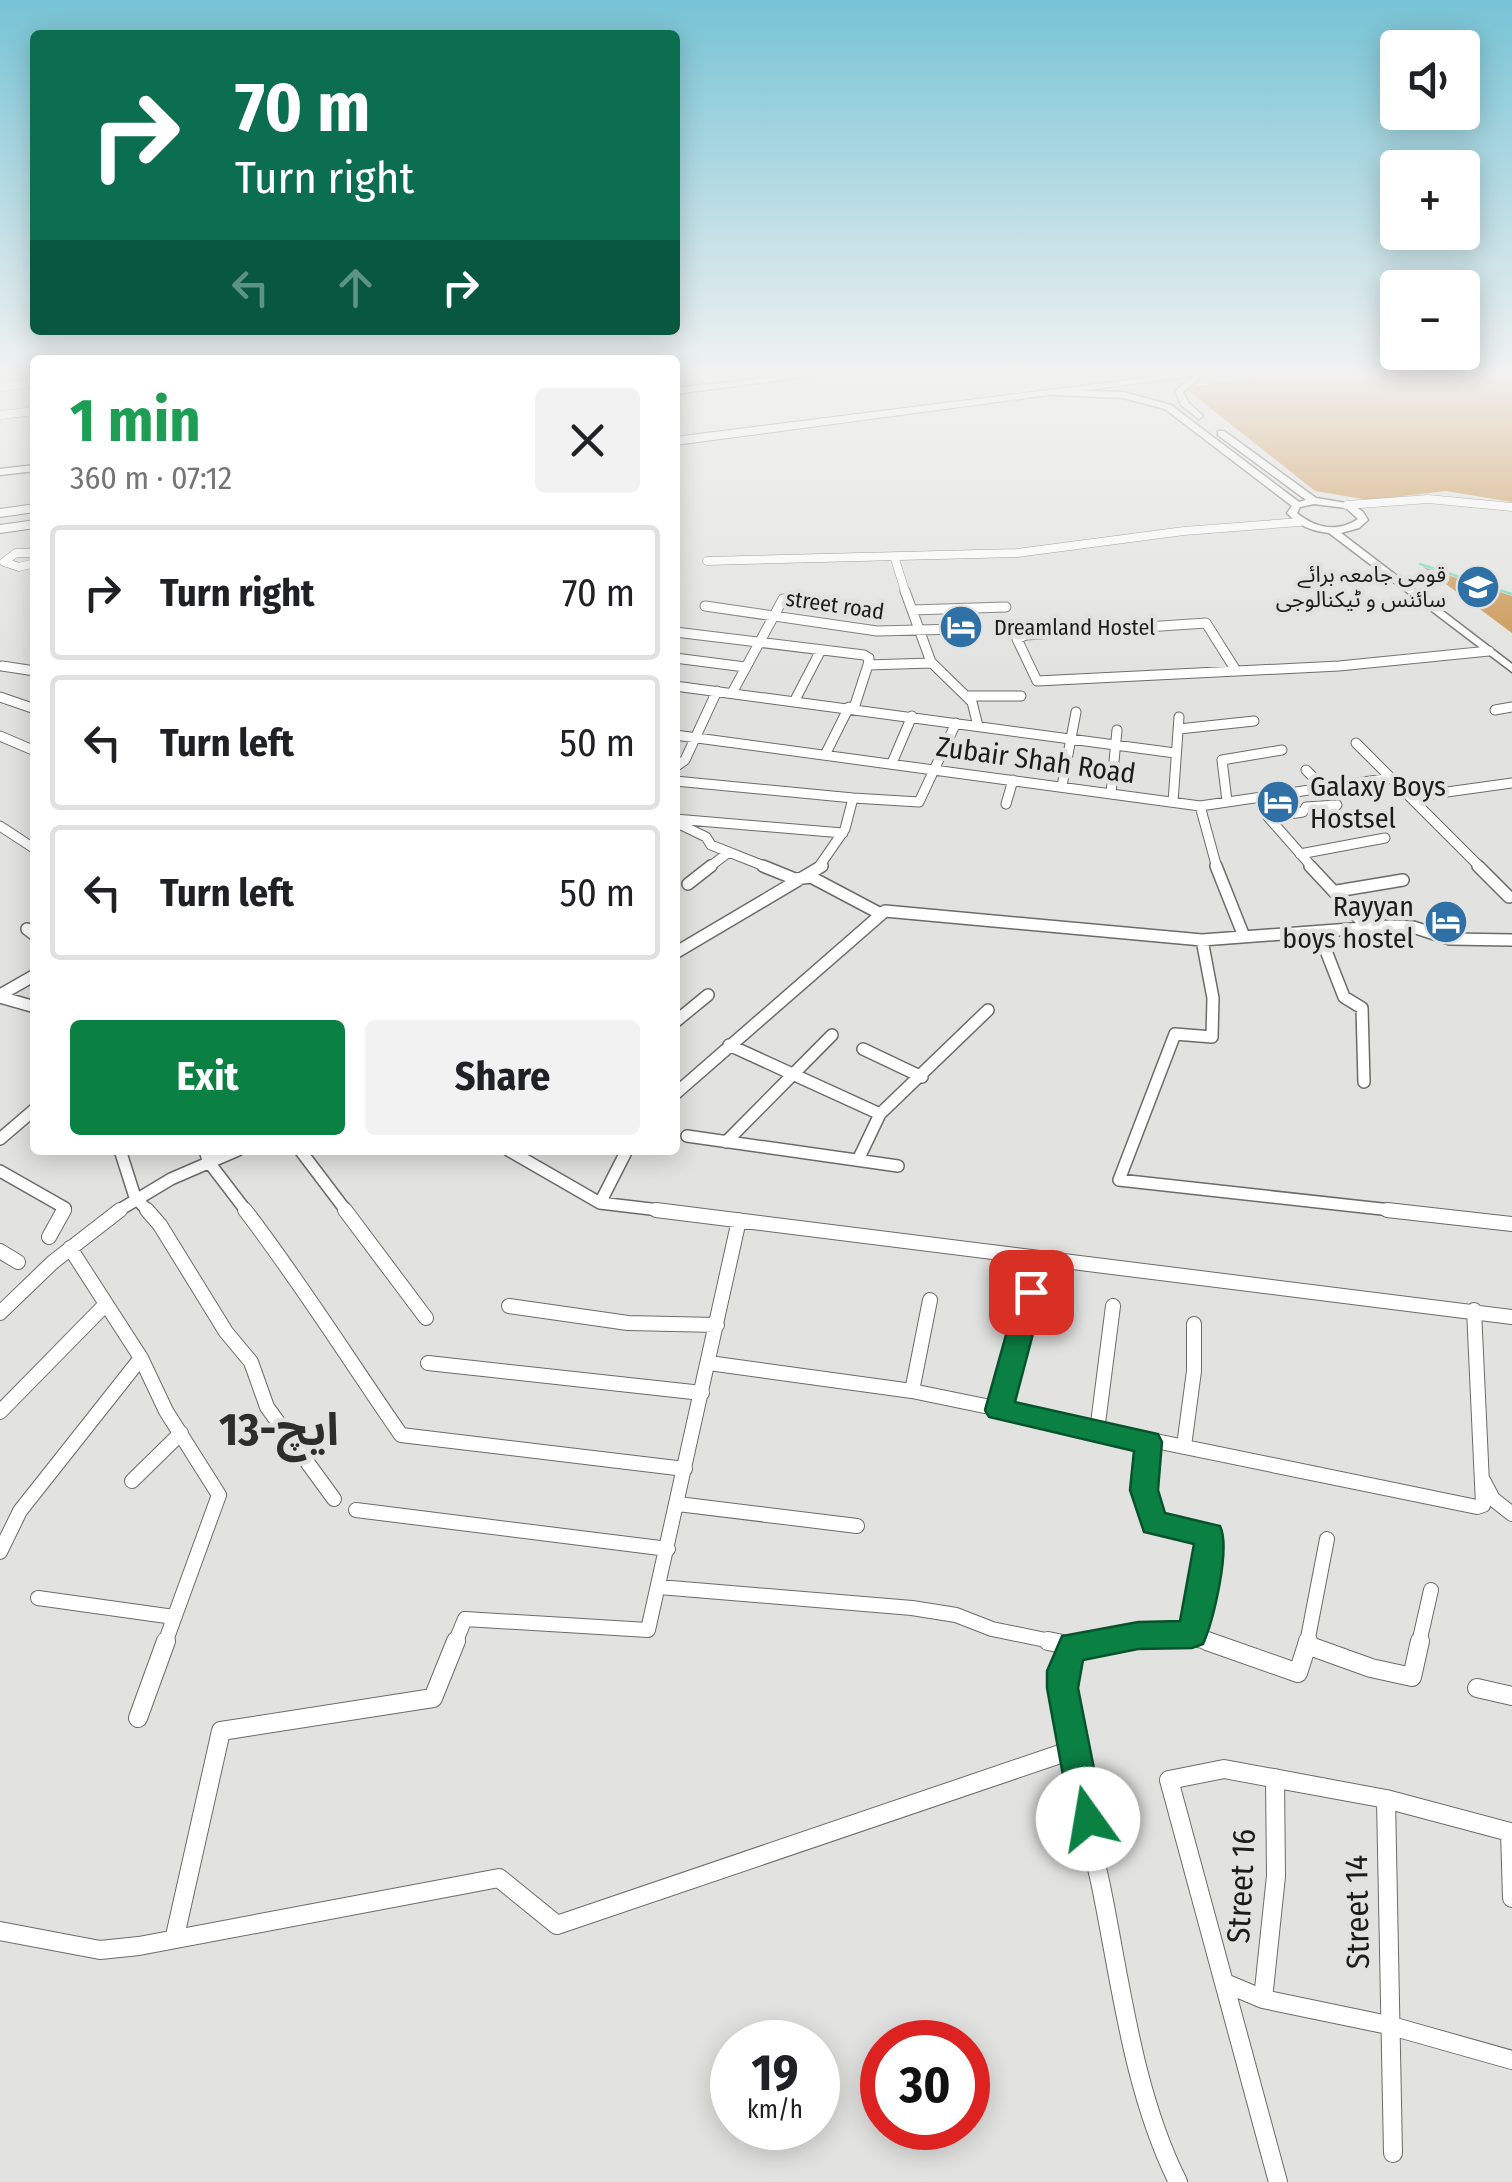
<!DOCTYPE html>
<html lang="en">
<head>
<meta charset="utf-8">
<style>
  :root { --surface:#fff; --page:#f2f2f2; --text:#202124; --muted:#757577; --line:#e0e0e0; --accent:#0b8043 }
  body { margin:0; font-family:"Fira Sans Condensed","Noto Sans Arabic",sans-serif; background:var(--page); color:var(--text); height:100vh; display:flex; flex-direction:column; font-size:38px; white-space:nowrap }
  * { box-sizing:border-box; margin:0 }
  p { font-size:32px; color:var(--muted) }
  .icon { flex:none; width:55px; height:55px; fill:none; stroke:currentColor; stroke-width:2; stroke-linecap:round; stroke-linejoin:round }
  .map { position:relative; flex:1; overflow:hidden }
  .panel { position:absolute; left:30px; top:355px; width:650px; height:800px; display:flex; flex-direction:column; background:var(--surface); border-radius:10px; box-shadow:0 5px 25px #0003 }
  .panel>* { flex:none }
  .banner { position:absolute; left:30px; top:30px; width:650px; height:305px; border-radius:10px; box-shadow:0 5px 25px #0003; background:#0b6e4f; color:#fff; overflow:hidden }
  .controls { position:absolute; left:1380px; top:30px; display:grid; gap:20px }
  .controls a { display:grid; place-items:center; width:100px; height:100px; border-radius:10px; background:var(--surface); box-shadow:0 5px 25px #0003; font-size:50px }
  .speed { position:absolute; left:710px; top:2020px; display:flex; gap:20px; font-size:50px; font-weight:700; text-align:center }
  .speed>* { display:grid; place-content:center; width:130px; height:130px; border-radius:50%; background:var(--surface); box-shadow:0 5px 25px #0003; line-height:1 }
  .speed small { font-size:25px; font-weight:400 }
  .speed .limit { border:15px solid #d22; background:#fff; color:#111 }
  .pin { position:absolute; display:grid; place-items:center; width:85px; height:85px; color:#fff; margin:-42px; border-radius:20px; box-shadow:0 5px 15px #0006 }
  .me { position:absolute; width:110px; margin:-55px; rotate:347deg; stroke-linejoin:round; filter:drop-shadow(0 0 8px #0008) }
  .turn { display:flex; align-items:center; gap:35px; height:210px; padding:0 40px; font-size:45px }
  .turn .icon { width:130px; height:130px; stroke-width:2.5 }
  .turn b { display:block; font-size:70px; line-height:85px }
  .lanes { display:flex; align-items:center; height:95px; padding:0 40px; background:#0003; justify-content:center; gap:50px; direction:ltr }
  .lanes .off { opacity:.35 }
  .round { display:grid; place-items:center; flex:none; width:105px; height:105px; border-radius:10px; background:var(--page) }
  .head { display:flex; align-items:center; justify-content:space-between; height:170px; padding:0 40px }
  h1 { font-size:60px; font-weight:700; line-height:75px; color:#1e9e55 }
  .button { display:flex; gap:20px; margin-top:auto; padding:20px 40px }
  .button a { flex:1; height:115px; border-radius:10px; background:var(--accent); color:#fff; font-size:40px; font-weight:700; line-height:115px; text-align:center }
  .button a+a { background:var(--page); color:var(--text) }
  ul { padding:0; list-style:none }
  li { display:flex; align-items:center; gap:30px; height:135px; margin:0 20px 15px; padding:0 20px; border:5px solid var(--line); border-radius:10px }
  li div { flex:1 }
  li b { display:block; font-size:38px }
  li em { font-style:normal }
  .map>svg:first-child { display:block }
  .forest { fill:#c99149 }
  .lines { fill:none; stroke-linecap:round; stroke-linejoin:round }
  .stream { stroke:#6cd9b9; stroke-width:2.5 }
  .street-far4-casing { stroke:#6b6c69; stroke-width:9 }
  .street-far3-casing { stroke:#6b6c69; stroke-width:11 }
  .street-far2-casing { stroke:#6b6c69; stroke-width:14 }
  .street-far1-casing { stroke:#6b6c69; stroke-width:16 }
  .street-casing { stroke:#6b6c69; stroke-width:20 }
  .secondary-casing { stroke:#6b6c69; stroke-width:3 }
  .highway-casing { stroke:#6b6c69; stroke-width:2 }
  .street-far4 { stroke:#fff; stroke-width:8 }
  .street-far3 { stroke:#fff; stroke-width:9 }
  .street-far2 { stroke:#fff; stroke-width:11 }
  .street-far1 { stroke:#fff; stroke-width:14 }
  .street { stroke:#fff; stroke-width:18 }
  .secondary { fill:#fff; fill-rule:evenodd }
  .highway { fill:#fff; fill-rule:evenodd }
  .route { fill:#0b8043; stroke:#07532c; stroke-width:2.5 }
  .labels { text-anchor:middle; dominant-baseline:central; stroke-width:9; stroke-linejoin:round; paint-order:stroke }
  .far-poi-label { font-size:22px; fill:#1c1d1b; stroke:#e2e3e0; text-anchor:end }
  .far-street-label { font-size:22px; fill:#1c1d1b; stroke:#e2e3e0 }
  .street-label { font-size:28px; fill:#1c1d1b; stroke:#e2e3e0 }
  .poi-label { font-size:28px; fill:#1c1d1b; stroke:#e2e3e0; text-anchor:start }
  .near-street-label { font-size:32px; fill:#1c1d1b; stroke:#e2e3e0 }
  .near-district-label { font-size:45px; font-weight:bold; fill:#2d2e2b; stroke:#e2e3e0 }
</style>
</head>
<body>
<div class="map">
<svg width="1512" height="2182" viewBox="0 0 1512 2182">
  <rect width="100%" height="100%" fill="#e2e3e0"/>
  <path class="forest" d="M1276 373H1399L1444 377 1512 373V502L1446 491 1369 500 1315 491 1185 388Z
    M1423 567 1512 596V633Z"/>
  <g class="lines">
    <path class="stream" d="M1420 564 1512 594"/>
    <g class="street-far4-casing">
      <path id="street-far4" d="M0 387 35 383
        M0 415 35 411
        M1347 505 1428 499 1512 507
        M35 553H16L4 562 19 567 35 563
        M895 559 906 594
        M707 561 1017 553 1184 531 1300 522"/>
    </g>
    <g class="street-far3-casing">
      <path id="street-far3" d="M905 591 931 662 972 702 978 726
        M705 606 877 631 960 629
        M912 610 1006 607
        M675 632 864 655 869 658 868 665 931 663
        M675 658 745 667
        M2 666 35 671
        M1235 669 1206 623 1026 635 1017 639 1037 681 1339 666 1489 651
        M675 686 1175 753
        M732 693 783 599
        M966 696H1021
        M0 697 35 709
        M795 700 821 650
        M854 708 868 665
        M1495 710 1512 707
        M1179 729 1254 721
        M675 735 1200 806 1391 778
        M0 736 35 751
        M1356 743 1481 868
        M825 755 849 707
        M892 763 912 716
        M675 767 685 760 717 691
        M1306 770 1324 788
        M675 781 853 798
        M1062 786 1076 712
        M1111 793 1117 730
        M1411 797 1512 783
        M1227 801 1222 760 1282 750
        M1173 802 1179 717
        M1006 804 1013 780
        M1200 806 1217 868
        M675 819 843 833
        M675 822 706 837 711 845 769 868
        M0 826 35 849
        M1300 854 1385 838
        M708 868 729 852
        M818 868 845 829 853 798 919 802 956 723
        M1313 868 1268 817 1303 812 1306 807 1337 805"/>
    </g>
    <g class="street-far2-casing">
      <path id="street-far2" d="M763 866 795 879 811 877 879 913
        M1216 866 1243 934
        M1310 866 1367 927
        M1478 866 1509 897
        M688 884 711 866
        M1337 891 1403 880
        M27 929 35 935
        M1319 933 1344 997 1362 1008 1364 1082
        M1202 940 1213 998 1212 1037 1175 1034 1119 1180 1409 1212
        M675 953 822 866
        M0 995 35 975
        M0 997 35 1007
        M675 1022 708 995
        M729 1045 880 1114
        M863 1049 922 1077
        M675 1094 885 911 1202 940 1390 926 1413 927 1450 939 1512 940
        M687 1136 898 1166
        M0 1139 35 1109
        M726 1142 832 1035
        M120 1150 135 1197 149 1212
        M205 1150 208 1161 247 1212
        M300 1150 347 1212
        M508 1150 600 1203 676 1212
        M858 1160 880 1114 988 1010
        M0 1171 65 1208 63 1212
        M600 1203 627 1150
        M116 1212 171 1179 238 1150"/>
    </g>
    <g class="street-far1-casing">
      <path id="street-far1" d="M147 1210 160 1225 226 1332 251 1362 267 1407 334 1499
        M245 1210C301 1283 349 1360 401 1435L685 1469
        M345 1210 426 1318
        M656 1210 1512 1317
        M1387 1210 1512 1224
        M49 1237 64 1210
        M70 1248 141 1358 166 1411 219 1495 165 1643
        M0 1251 18 1262
        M509 1306 628 1323 717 1325
        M0 1313 53 1262 120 1210
        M428 1363 702 1393
        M709 1363 912 1391 1477 1507 1483 1505 1474 1310
        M912 1391 930 1300
        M999 1409 1031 1292
        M0 1412 106 1304
        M1097 1431 1113 1306
        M1149 1442 1144 1490 1154 1523 1210 1535 1192 1635
        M1184 1446 1194 1371V1324
        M1483 1480 1493 1499 1512 1514
        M132 1481 181 1433
        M678 1504 857 1526
        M356 1510 668 1549
        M0 1552 20 1511 141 1358
        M659 1587 912 1608 956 1615 992 1629 1060 1643
        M38 1598 174 1617
        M455 1643 465 1619 648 1630 739 1220
        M1099 1643 1162 1634 1216 1643
        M1307 1643 1327 1539
        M1419 1643 1431 1590"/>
    </g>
    <g class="street-casing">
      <path id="street" d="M1048 1641 1072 1646C1067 1661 1061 1674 1062 1690 1067 1756 1087 1822 1101 1886 1121 1984 1133 2092 1178 2182
        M1207 1641 1298 1673 1307 1645 1371 1668 1412 1677 1420 1641
        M1307 1645 1308 1641
        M1072 1646 1110 1641
        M1477 1688 1512 1696
        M138 1718 166 1641
        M1386 1799 1393 2153
        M0 1931 100 1950 139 1946 499 1878 557 1925 1072 1750
        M175 1936 221 1731 433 1698 456 1641
        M1225 1983 1263 1999 1388 2025 1512 2060
        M1263 1999 1276 1876 1275 1778
        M1278 2182 1169 1780 1224 1769 1386 1799 1510 1832 1512 1898"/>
    </g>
    <g class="secondary-casing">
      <path id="secondary" d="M807 373H833L675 394V388Z
        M1197 373 1205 374 1183 392 1188 402 1203 416 1199 419 1181 405 1175 391Z
        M1057 390 1123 392 1171 405 1299 502 1306 500 1218 435V431H1224L1316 498 1352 504 1363 512 1368 520 1359 528 1341 533 1512 664V672L1329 533C1312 531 1299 526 1287 513L1292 506 1165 409 1123 398 1054 395 1053 393ZM1314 504 1346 508 1358 519C1337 533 1315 528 1297 513L1300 507Z
        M35 465V471L0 475V469Z"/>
    </g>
    <g class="highway-casing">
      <path id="highway" d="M1184 373H1216L675 445V437Z
        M35 504V512L0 517V509Z
        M35 520V528L0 533V525Z"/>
    </g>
    <use href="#street-far4" class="street-far4"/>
    <use href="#street-far3" class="street-far3"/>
    <use href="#street-far2" class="street-far2"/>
    <use href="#street-far1" class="street-far1"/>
    <use href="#street" class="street"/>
    <use href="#secondary" class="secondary"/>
    <use href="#highway" class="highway"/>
  </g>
  <linearGradient id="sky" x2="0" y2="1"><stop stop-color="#76c3d5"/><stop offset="0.55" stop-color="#f2f2f1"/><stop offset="1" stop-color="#f2f2f1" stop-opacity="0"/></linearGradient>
  <rect width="1512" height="679" fill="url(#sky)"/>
  <path class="route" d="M1031 1282 1040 1285 1044 1292 1015 1402 1158 1434 1162 1442 1158 1490 1165 1513 1220 1526C1231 1549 1213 1621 1203 1644L1192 1648 1138 1649 1083 1660 1078 1688 1104 1819 1099 1831 1088 1835 1076 1831 1071 1819 1047 1688V1671L1062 1636 1138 1622 1180 1621 1194 1544 1144 1532 1130 1490 1134 1451 989 1417 985 1410 1018 1292 1022 1285Z"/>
  <defs>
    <g id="university-disc" transform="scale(2.25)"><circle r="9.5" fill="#2f70a6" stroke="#e2e3e0"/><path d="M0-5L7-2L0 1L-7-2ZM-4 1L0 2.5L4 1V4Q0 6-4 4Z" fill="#fff"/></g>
    <g id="hotel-disc" transform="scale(2.25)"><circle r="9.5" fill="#2f70a6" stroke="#e2e3e0"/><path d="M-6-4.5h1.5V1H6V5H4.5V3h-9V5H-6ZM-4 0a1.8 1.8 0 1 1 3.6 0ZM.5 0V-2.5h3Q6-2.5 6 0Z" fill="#fff"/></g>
  </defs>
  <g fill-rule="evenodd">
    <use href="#university-disc" x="1478" y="587"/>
    <use href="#hotel-disc" x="961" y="627"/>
    <use href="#hotel-disc" x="1278" y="802"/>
    <use href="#hotel-disc" x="1446" y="922"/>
  </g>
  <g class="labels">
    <g class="far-poi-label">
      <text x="1446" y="574">قومی جامعہ برائے<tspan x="1446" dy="25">سائنس و ٹیکنالوجی</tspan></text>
      <text x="994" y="627" text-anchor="start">Dreamland Hostel</text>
    </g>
    <g class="far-street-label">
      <text transform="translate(835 605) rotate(8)">street road</text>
    </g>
    <g class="street-label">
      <text transform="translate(1036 760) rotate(8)">Zubair Shah Road</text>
    </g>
    <g class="poi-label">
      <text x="1310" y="786">Galaxy Boys<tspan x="1310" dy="32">Hostsel</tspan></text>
      <text x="1414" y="906" text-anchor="end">Rayyan<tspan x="1414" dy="32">boys hostel</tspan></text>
    </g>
    <g class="near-street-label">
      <text transform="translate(1241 1886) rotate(-87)">Street 16</text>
      <text transform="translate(1357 1912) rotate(-91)">Street 14</text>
    </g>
    <g class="near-district-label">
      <text x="279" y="1430">ایچ-13</text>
    </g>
  </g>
</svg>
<div class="controls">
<a><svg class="icon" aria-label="sound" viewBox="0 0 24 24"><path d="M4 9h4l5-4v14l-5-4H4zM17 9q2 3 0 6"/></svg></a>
<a>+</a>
<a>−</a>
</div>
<div class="speed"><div>19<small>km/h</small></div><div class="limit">30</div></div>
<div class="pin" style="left:1031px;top:1292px;background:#d93025"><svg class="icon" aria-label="arrive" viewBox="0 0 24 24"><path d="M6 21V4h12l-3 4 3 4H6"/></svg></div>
<svg class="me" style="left:1088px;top:1819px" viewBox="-20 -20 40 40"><circle r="19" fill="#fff"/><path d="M0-13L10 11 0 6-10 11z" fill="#0b8043"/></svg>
<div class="banner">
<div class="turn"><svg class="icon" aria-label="right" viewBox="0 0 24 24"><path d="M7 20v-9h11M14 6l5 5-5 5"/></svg><div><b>70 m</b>Turn right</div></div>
<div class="lanes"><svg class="icon off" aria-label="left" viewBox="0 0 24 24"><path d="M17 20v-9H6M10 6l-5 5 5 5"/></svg><svg class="icon off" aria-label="ahead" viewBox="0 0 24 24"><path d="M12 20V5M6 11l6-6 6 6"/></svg><svg class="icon" aria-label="right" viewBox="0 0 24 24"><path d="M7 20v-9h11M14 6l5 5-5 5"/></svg></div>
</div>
<section class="panel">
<div class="head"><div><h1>1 min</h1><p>360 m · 07:12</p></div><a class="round"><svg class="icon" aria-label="close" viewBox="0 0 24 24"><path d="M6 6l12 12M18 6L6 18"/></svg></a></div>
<ul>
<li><svg class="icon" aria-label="right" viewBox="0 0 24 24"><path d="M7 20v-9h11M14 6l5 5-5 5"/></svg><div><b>Turn right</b></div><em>70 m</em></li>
<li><svg class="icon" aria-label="left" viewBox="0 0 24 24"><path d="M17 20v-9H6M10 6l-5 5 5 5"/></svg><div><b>Turn left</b></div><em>50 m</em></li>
<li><svg class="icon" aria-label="left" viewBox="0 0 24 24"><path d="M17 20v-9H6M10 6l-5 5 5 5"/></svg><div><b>Turn left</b></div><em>50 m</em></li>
</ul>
<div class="button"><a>Exit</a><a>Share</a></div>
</section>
</div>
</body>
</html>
